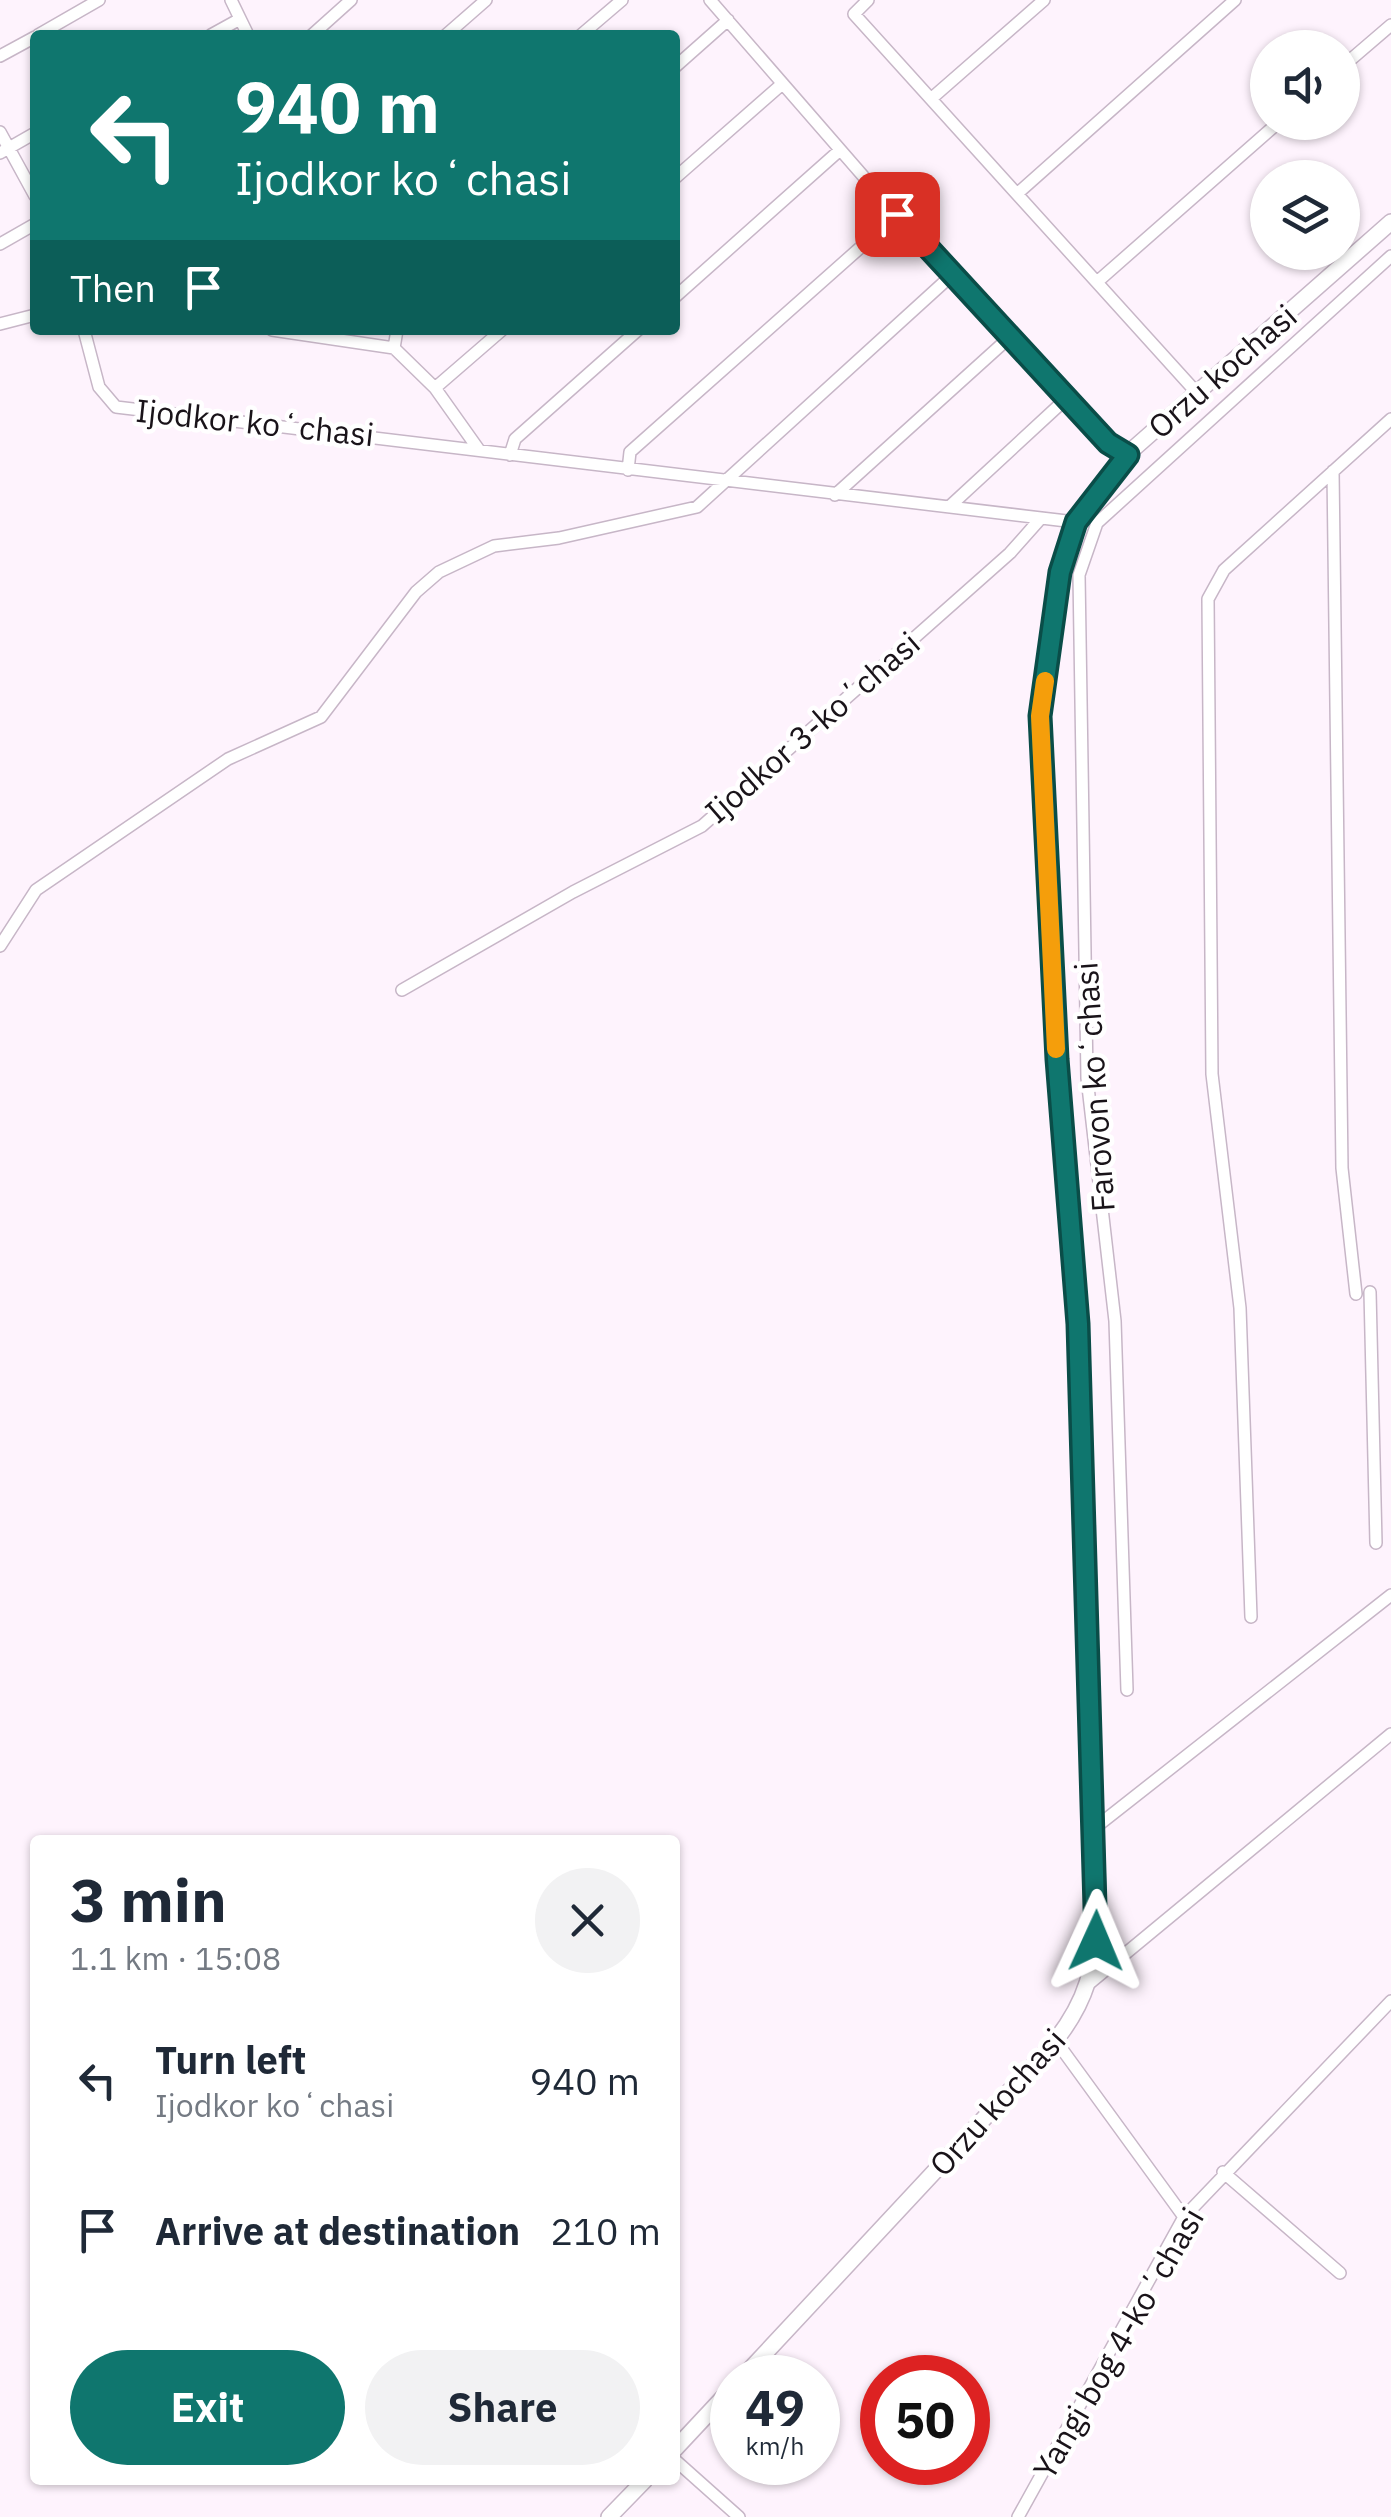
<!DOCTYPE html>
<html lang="en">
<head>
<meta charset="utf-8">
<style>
  :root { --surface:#fff; --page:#f2f2f3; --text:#1f2937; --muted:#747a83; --accent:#0f766e }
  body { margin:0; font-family:"IBM Plex Sans",sans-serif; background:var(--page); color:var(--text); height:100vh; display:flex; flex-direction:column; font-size:38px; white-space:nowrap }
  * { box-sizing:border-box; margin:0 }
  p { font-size:32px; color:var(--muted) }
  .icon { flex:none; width:55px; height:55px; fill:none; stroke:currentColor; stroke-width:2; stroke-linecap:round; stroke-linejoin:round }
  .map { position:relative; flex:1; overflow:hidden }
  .panel { position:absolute; left:30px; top:1835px; width:650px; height:650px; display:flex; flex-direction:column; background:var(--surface); border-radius:10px; box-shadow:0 2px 8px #0004 }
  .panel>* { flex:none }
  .guide { position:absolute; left:30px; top:30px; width:650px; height:305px; border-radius:10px; box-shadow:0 2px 8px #0004; background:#0f766e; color:#fff; overflow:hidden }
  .buttons { position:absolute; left:1250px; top:30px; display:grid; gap:20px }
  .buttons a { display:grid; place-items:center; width:110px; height:110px; border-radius:50%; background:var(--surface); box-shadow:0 2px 8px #0004; font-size:50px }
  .speed { position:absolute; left:710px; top:2355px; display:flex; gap:20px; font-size:50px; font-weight:700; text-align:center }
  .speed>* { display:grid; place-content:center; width:130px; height:130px; border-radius:50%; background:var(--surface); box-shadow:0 2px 8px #0004; line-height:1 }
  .speed small { font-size:25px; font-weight:400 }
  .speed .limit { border:15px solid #d22; background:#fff; color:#111 }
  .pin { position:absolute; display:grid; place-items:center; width:85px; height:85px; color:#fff; margin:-42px; border-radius:20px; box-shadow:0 5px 15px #0006 }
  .me { position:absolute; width:110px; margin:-55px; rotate:1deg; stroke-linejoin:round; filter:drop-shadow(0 0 8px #0008) }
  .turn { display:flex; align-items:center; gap:35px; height:210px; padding:0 40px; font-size:45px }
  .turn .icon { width:130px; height:130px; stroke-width:2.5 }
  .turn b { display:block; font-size:70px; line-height:85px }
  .then { display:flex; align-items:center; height:95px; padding:0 40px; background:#0003; gap:20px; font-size:38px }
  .round { display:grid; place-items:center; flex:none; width:105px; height:105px; border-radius:52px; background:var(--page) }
  .overview { display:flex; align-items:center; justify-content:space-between; height:170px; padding:0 40px }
  h1 { font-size:60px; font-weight:700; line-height:75px }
  .cta { display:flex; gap:20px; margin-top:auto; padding:20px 40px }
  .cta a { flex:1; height:115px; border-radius:60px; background:var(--accent); color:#fff; font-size:40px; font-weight:700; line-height:115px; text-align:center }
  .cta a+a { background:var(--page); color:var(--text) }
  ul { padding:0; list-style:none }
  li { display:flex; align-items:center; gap:30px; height:150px; padding:0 40px }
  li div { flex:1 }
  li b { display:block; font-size:38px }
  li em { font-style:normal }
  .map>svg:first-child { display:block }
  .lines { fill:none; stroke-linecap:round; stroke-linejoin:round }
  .street-casing { stroke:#c7b6c7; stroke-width:14 }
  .secondary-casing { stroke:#c7b6c7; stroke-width:18 }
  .street { stroke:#fff; stroke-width:11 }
  .secondary { stroke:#fff; stroke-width:15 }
  .route-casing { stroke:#0a4d48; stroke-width:25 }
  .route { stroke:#0f766e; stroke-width:18 }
  .slow { stroke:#f59e0b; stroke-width:18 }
  .labels { text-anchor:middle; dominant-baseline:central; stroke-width:9; stroke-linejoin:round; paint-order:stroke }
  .street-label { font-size:32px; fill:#191319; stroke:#fff }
</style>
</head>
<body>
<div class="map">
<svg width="1391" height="2517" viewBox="0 0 1391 2517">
  <rect width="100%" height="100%" fill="#fef3fd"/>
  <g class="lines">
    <g class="street-casing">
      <path id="street" d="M231 0 248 35
        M710 0 897 215 1108 443 1128 455
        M868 0 854 14 1197 393
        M38 35 99 0
        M211 35 240 19
        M312 35 351 0
        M446 35 486 0
        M581 35 622 0
        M0 56 35 37
        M675 67 728 20
        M1342 67 1391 25
        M932 98 1044 0
        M0 132 35 196
        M0 153 35 133
        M675 178 781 85
        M1018 193 1235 0
        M0 244 35 224
        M1097 282 1279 122
        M675 297 840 150
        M0 324 35 315
        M84 330 99 387 116 407 1075 522
        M272 330 394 348
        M397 330 394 348 435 388 479 450
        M435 388 502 330
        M510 455 515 439 638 330
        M628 470 630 452 897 215
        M1333 471 1342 1168 1356 1294
        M835 495 1011 336
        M949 507 1068 397
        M0 946 36 890 228 759 321 717 416 592 439 572 494 546 559 538 697 507 952 275
        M402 990 573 892 702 826 1010 553 1041 518
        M1370 1292 1376 1543
        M1251 1617 1240 1308 1212 1074 1208 599 1224 570 1391 419
        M1127 1690 1115 1321 1087 1078 1079 575 1097 523 1391 256
        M1096 1827 1391 1595
        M1091 1982 1391 1734
        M1056 2041 1184 2217
        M1223 2172 1340 2273
        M675 2460 739 2517
        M1018 2517 1184 2217 1391 2001"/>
    </g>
    <g class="secondary-casing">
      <path id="secondary" d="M742 2378 1046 2052C1089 2003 1096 1965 1098 1902L1078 1324 1057 1059 1040 716 1060 572 1075 522 1132 450 1391 222
        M675 2449 732 2388
        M609 2517 645 2480"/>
    </g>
    <use href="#street" class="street"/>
    <use href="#secondary" class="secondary"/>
  </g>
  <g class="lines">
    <g class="route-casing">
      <path id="route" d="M897 214 1108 443 1128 455 1076 522 1060 572 1040 716 1057 1059 1078 1324 1096 1941"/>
    </g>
    <use href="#route" class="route"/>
    <path class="slow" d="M1045 681 1040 716 1056 1049"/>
  </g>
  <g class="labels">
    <g class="street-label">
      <text transform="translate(1222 371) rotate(-41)">Orzu kochasi</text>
      <text transform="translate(255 422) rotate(6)">Ijodkor koʻchasi</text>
      <text transform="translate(812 727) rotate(-41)">Ijodkor 3-koʼchasi</text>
      <text transform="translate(1094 1087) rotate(-94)">Farovon koʻchasi</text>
      <text transform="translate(997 2102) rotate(-48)">Orzu kochasi</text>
      <text transform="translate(1118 2343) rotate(-60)">Yangi bog 4-koʼchasi</text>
    </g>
  </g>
</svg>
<div class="buttons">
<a><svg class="icon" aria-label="sound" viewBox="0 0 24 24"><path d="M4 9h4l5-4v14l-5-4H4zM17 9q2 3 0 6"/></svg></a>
<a><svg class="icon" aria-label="layers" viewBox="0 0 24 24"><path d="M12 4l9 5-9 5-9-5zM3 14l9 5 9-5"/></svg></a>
</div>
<div class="speed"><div>49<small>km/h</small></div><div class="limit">50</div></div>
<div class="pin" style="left:897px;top:214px;background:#d93025"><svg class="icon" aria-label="arrive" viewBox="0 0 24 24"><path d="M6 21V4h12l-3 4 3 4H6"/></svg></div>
<svg class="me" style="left:1096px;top:1941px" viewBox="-20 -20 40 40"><path d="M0-17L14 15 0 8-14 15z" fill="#0f766e" stroke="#fff" stroke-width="4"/></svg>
<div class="guide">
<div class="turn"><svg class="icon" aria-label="left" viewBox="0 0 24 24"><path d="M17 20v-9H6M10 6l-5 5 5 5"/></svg><div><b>940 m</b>Ijodkor koʻchasi</div></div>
<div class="then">Then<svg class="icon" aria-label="arrive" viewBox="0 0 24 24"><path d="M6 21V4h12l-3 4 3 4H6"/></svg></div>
</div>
<section class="panel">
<div class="overview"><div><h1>3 min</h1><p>1.1 km · 15:08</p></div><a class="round"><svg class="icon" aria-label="close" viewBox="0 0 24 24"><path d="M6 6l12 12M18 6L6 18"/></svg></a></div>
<ul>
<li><svg class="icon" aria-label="left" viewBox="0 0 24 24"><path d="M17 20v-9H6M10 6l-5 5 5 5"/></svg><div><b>Turn left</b><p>Ijodkor koʻchasi</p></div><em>940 m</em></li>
<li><svg class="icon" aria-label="arrive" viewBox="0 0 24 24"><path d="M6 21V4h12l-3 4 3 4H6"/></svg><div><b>Arrive at destination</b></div><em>210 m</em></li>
</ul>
<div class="cta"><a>Exit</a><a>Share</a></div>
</section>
</div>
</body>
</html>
